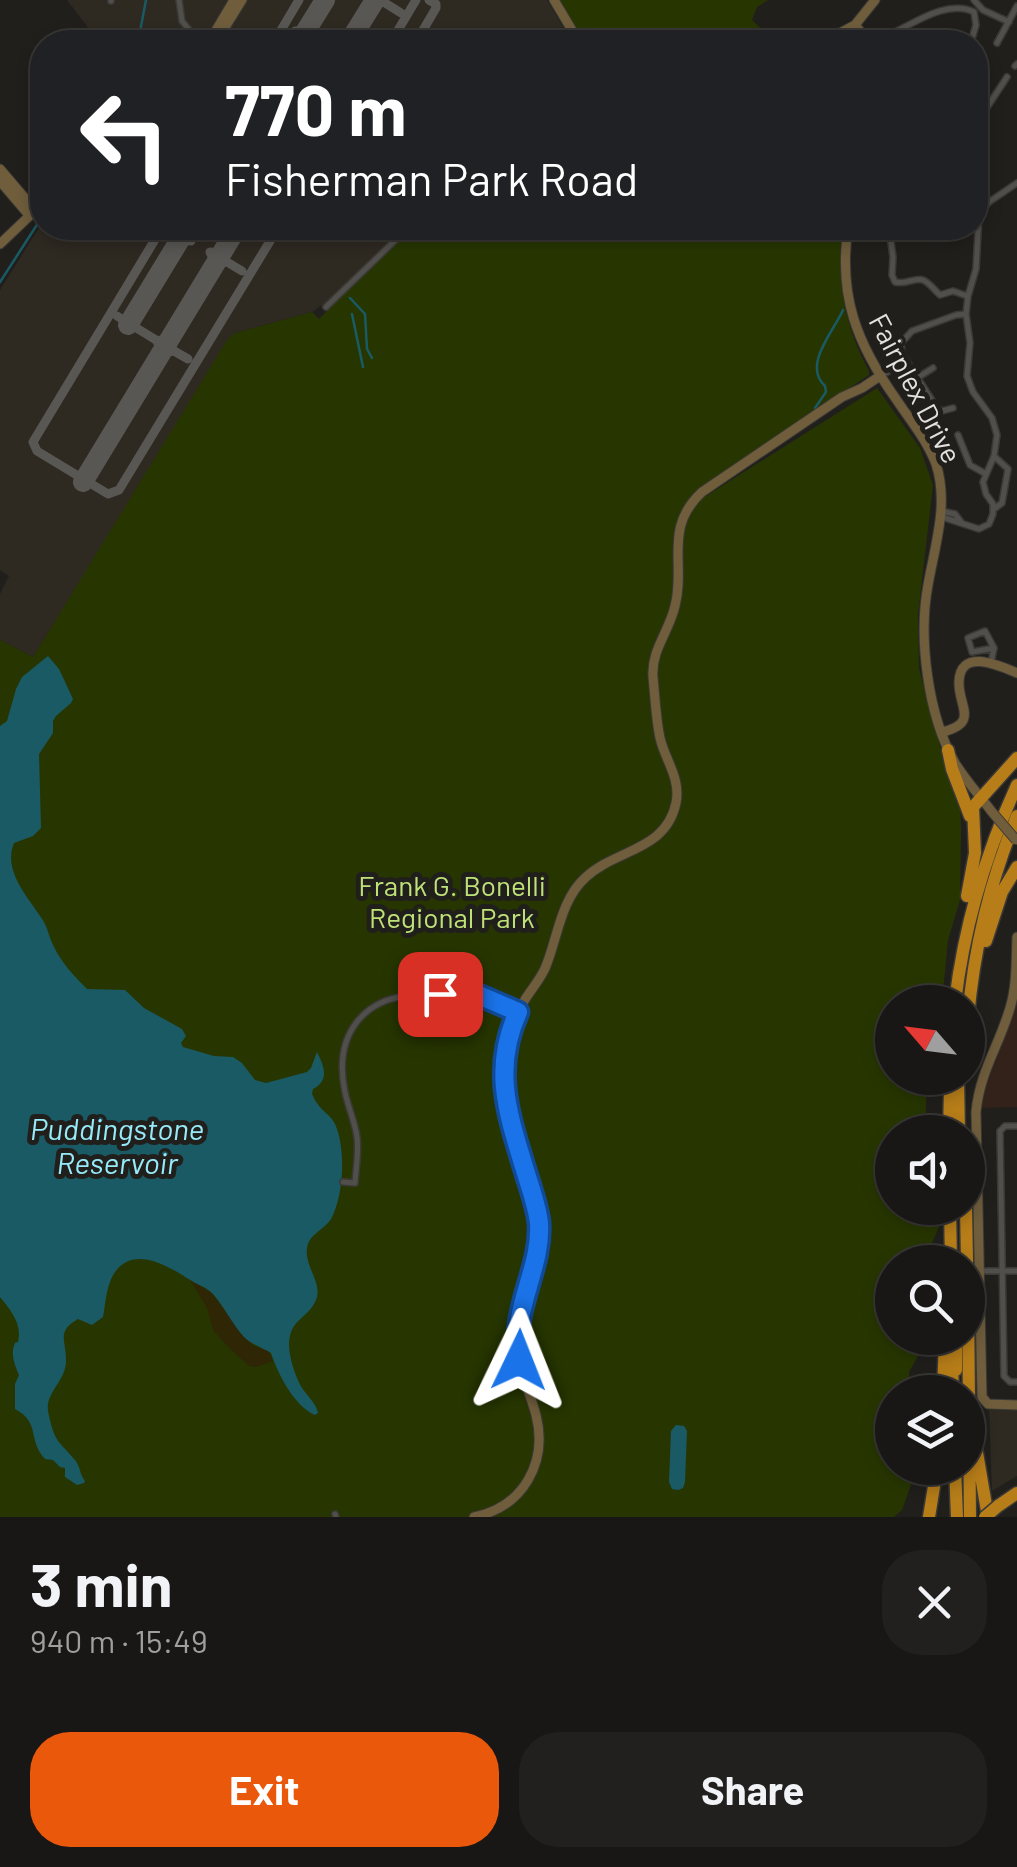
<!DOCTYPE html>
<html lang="en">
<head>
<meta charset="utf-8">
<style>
  :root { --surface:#191715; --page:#22201e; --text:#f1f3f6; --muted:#9f9fa0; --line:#373634; --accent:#ea580c }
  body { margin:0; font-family:Barlow,sans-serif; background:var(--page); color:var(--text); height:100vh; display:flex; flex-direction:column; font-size:38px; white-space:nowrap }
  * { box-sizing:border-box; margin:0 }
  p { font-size:32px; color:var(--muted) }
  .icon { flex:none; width:55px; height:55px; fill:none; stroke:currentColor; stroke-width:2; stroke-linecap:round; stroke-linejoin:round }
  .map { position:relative; height:1517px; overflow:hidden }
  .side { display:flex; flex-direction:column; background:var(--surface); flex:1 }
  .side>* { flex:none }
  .guide { position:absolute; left:30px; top:30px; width:958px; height:210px; border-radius:40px; box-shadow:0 5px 15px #0003,0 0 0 2px var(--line); background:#202124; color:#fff; overflow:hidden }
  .needle { width:65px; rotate:298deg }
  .controls { position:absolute; left:875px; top:985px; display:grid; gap:20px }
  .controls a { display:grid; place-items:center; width:110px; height:110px; border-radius:50%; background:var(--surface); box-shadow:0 5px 15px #0003,0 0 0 2px var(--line); font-size:50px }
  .pin { position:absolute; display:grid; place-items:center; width:85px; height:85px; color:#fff; margin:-42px; border-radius:20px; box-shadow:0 5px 15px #0006 }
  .me { position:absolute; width:110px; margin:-55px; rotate:2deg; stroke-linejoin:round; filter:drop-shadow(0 0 8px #0008) }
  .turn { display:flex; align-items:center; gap:35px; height:210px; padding:0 30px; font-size:45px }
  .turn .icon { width:130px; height:130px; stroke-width:2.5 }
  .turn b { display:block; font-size:70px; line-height:85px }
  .round { display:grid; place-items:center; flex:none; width:105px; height:105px; border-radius:40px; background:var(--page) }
  .overview { display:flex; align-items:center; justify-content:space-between; height:170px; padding:0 30px }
  h1 { font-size:60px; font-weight:700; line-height:75px }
  .action { display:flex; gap:20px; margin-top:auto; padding:20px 30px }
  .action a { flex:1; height:115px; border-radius:40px; background:var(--accent); color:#fff; font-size:40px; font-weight:700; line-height:115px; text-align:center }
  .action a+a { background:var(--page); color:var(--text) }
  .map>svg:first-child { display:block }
  .built { fill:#2e2921 }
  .education { fill:#33221a }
  .green { fill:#273600 }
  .sand { fill:#2e2605 }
  .water { fill:#195a64 }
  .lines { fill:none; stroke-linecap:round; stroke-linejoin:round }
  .stream { stroke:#195a64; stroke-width:2.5 }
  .taxiway { stroke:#595754; stroke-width:9 }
  .runway { stroke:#595754; stroke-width:20 }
  .street-casing { stroke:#3b3936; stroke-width:8 }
  .secondary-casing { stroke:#3b3936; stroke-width:11 }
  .highway-casing { stroke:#3b3936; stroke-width:15 }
  .street { stroke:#514f4b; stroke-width:5 }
  .secondary { stroke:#6f5d3c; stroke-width:9 }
  .highway { stroke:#b67d19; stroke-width:12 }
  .secondary-bridge-casing { stroke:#3b3936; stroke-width:11; stroke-linecap:butt }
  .highway-bridge-casing { stroke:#3b3936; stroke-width:15; stroke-linecap:butt }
  .secondary-bridge { stroke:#6f5d3c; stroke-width:9 }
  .highway-bridge { stroke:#b67d19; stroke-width:12 }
  .route-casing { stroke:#114b97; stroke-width:25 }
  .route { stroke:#1a73e8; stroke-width:18 }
  .labels { text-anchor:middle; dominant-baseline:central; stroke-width:10; stroke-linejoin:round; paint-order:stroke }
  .street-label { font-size:28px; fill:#e4e2e0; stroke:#211f1c }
  .park-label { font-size:28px; fill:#bfe278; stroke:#211f1c }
  .water-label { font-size:30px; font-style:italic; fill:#97eaf9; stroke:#211f1c }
</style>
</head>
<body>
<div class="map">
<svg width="1017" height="1517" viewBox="0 0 1017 1517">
  <rect width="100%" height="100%" fill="#211f1c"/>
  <path class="built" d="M67 0H232L206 42H99Z
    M246 0H547L572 42H221Z
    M42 223V228H405L342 291 312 312 235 333 33 657 0 640V594L9 576 0 570V290Z
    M989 1410H1017V1476L992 1491Z"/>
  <path class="education" d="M1017 1002V1107L982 1108 988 1077Z"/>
  <path class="green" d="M560 0H768L757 7 752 20 773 40 772 42H585Z
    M410 228H842C836 279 844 325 869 371V375L702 486 706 496 877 388 920 448 933 485 918 615 919 668 944 762 960 805 961 829 960 900 948 940 942 1002H892V1078H927L925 1132H892V1208H940V1224L925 1260 926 1262H892V1338H928L909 1372V1392H892V1468H917L902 1510 894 1517H0V640L33 657 227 340 235 333 312 312 319 319Z"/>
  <path class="sand" d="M190 1280 212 1293 241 1333 254 1346 269 1351 273 1361 257 1367 249 1366 227 1346 213 1330 207 1308Z"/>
  <path class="water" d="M48 656 59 669 73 699 71 703 56 716 53 721V733L39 754 41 828 33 836 14 843C2 872 30 899 44 922 48 929 49 937 53 945 61 962 73 975 87 989L125 990 144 1008 182 1029 186 1036 181 1043 183 1047 214 1056 233 1057 242 1063 255 1080 266 1083 307 1072 311 1068 317 1052C324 1066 330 1080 313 1089L312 1094C314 1098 316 1103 320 1107 325 1113 331 1116 335 1124 346 1148 344 1195 331 1219 324 1230 309 1234 307 1248 304 1266 323 1283 316 1300 308 1319 290 1318 289 1344 289 1357 295 1376 302 1388 308 1397 316 1403 318 1413L315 1415C294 1406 278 1374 271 1353 262 1347 252 1345 244 1337 232 1324 224 1306 212 1293 206 1287 198 1285 192 1281 171 1268 135 1244 115 1272 106 1285 106 1302 103 1317L92 1325 78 1319C56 1332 66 1339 66 1360 66 1379 51 1388 48 1404 47 1408 49 1416 50 1420 55 1443 62 1444 75 1460 81 1468 79 1473 85 1481L84 1483 77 1485 65 1477V1468L60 1467 53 1460 45 1459C27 1439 41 1423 15 1409V1384L19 1375C16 1368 12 1358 13 1350 16 1334 18 1351 19 1334 19 1320 9 1308 0 1297V726L7 721 16 689 22 677Z
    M676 1425 684 1426 687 1431 685 1482 683 1488 678 1490 672 1489 669 1482 671 1431Z"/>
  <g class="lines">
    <path class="stream" d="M138 42 146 0
      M0 282 42 217
      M350 298 365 314 367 349 372 358
      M352 314 363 367
      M815 408 826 392 825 386C802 365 834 331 843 310"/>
    <path class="taxiway" d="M385 3 401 13
      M274 42 299 0
      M298 42 295 31H301L308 28 311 41 300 42
      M391 42 416 0
      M416 42 436 8V4L429 0
      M162 228 33 442 37 451 108 494 119 490 278 228
      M159 234 182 228
      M176 245 185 240 191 241 187 235 188 228
      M224 248 223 257 227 262 218 263 212 268 213 258 210 252 218 253Z
      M227 262 242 271
      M117 316 156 340
      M170 337V345L174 351 161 353 160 346 156 340 164 341Z
      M174 351 188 359"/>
    <path class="runway" d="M299 42 325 0
      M349 42 375 0
      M128 325 187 228
      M83 482 237 228"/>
    <g class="street-casing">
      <path id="street" d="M111 0V1
        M179 0 182 21 199 42
        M974 0 983 10 1009 22
        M897 42 895 34 897 31C919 20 949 0 974 12L976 25 971 42
        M997 43 1017 6
        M1015 66 1017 64
        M975 141 986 109 1007 77
        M889 228 893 257 892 275 895 282C907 285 914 277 923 280 930 283 934 290 940 295L953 291 967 296
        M326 307 408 228
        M882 375 906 361
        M917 378 933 368
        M953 408 942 411 937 408 902 354 901 343 912 331 956 315 966 314
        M958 435 970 465 986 474
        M994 509 1002 503 1008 469 995 457
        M941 511 955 514 961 522
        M942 517 979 529 989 524 993 514V504L986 494 983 482 994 456 997 435 992 418 973 392 967 376 970 343 966 314 968 296 976 269 979 214 989 202 1017 183
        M991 663 994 648 985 631 968 638 972 652 994 648
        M1017 1126H1005L1000 1131 1004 1376 1010 1382H1017
        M343 1182 355 1183C356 1167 359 1152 357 1137 355 1122 348 1107 345 1092 333 1035 363 995 421 995 465 994 477 992 517 1012
        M980 1271H1017
        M335 1514 336 1517"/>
    </g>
    <g class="secondary-casing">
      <path id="secondary" d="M554 0 579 42
        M855 25 869 42
        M209 42 234 0
        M216 42 242 0
        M823 42 855 25 875 0
        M828 42H849
        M0 169 35 210
        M0 181 29 215
        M848 228C838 296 857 344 896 399 910 420 927 440 936 464 949 504 935 545 928 585 918 638 928 716 955 763 966 781 980 796 992 812
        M0 244 42 204
        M942 732C980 723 958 706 959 682 960 647 1000 666 1017 673
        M1017 937C1016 961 1017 985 1010 1008 999 1046 980 1071 976 1112L982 1397 988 1404 1017 1405
        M474 1517C523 1507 548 1463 536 1415 530 1392 520 1373 517 1349 513 1305 542 1266 539 1223 535 1173 503 1127 503 1076 502 1048 511 1021 526 998 533 987 542 977 546 966 558 936 561 899 586 877 616 849 666 851 676 803 681 778 665 760 660 738 656 719 655 697 653 677 651 650 669 632 675 606 686 564 663 528 702 492L842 397 862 388 880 376"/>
    </g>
    <g class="highway-casing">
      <path id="highway" d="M948 750 952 769 970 816
        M967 896 975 853 973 807 1017 758
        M986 941 1002 892 1017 867
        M955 1002C964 927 985 855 1017 785
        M968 1018C974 948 990 881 1017 816
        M958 1078 959 1132
        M949 1132 950 1090
        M950 1208 951 1262
        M966 1208 967 1262
        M968 1294 970 1517
        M956 1338V1370
        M952 1365 953 1392
        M943 1392 945 1338
        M975 1441 988 1517
        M955 1468 957 1517
        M998 1506 1017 1493
        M929 1517 937 1468"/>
    </g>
    <use href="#street" class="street"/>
    <use href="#secondary" class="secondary"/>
    <use href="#highway" class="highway"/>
    <g class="secondary-bridge-casing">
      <path id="secondary-bridge" d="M992 812 1016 840"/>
    </g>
    <g class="highway-bridge-casing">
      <path id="highway-bridge" d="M985 1517 998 1506"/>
    </g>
    <use href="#secondary-bridge" class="secondary-bridge"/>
    <use href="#highway-bridge" class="highway-bridge"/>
  </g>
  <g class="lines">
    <g class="route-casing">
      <path id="route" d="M440 994 481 996 518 1012C492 1069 508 1114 525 1170 530 1187 537 1205 539 1223 542 1269 511 1308 519 1360"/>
    </g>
    <use href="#route" class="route"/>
  </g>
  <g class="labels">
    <g class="street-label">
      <text transform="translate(916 388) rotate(62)">Fairplex Drive</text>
    </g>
    <g class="park-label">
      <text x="452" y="885">Frank G. Bonelli<tspan x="452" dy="32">Regional Park</tspan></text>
    </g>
    <g class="water-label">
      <text x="117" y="1128">Puddingstone<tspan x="117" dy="34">Reservoir</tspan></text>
    </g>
  </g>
</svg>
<div class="controls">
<a><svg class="needle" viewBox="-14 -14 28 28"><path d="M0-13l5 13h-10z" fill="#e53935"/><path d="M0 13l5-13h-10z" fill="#9f9fa0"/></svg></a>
<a><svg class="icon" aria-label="sound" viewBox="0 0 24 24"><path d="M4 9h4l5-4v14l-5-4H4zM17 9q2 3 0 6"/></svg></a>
<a><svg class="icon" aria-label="search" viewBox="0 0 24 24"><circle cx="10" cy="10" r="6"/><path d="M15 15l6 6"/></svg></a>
<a><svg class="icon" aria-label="layers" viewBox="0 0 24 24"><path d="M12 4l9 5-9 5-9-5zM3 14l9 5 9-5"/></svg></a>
</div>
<div class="pin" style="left:440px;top:994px;background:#d93025"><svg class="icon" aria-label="arrive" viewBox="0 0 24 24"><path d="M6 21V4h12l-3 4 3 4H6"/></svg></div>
<svg class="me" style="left:519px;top:1360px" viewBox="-20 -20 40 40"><path d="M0-17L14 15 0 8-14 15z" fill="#1a73e8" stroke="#fff" stroke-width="4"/></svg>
<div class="guide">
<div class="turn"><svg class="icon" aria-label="left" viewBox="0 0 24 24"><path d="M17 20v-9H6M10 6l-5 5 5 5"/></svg><div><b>770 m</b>Fisherman Park Road</div></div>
</div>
</div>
<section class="side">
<div class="overview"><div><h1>3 min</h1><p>940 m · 15:49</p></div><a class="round"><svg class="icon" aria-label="close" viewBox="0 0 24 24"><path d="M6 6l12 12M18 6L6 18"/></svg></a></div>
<div class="action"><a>Exit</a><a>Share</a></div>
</section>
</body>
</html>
